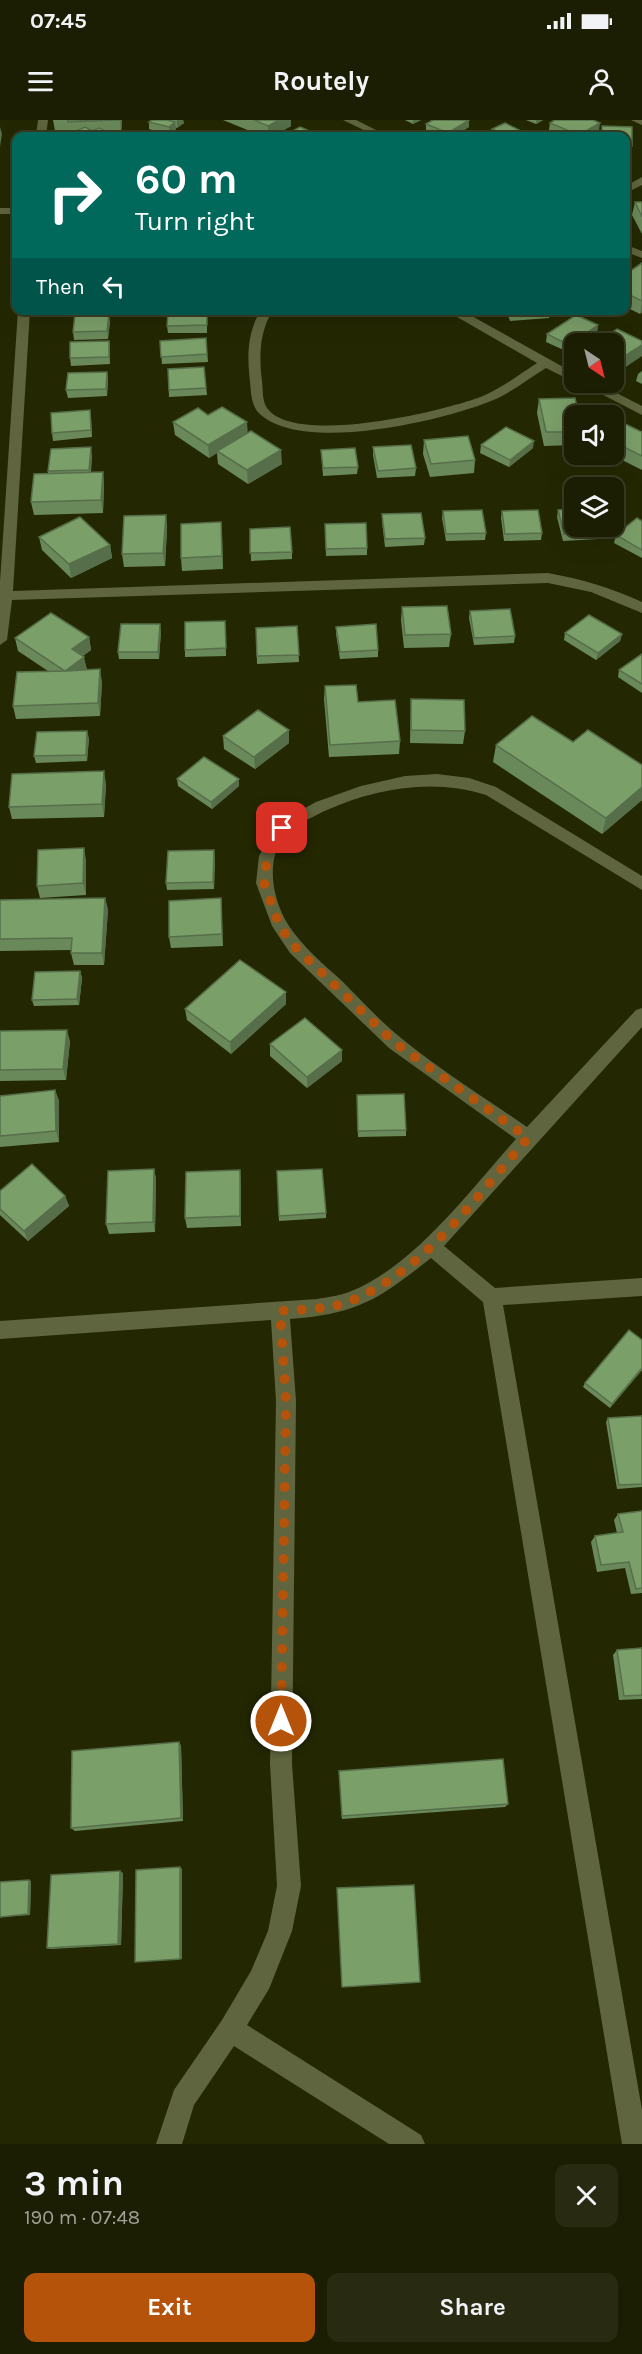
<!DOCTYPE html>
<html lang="en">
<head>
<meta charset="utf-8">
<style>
  :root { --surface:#1b1e02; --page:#282b11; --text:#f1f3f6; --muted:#a0a299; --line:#393c24; --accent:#b45309 }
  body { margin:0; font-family:Karla,sans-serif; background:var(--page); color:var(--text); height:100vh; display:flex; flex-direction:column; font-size:22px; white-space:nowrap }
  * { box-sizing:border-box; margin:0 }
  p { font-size:20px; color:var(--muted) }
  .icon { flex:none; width:33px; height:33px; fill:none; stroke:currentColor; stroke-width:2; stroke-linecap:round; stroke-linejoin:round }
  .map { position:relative; height:2024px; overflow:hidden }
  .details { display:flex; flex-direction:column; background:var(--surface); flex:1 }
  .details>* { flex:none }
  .hud { position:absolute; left:12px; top:12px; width:618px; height:183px; border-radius:12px; box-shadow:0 6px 24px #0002,0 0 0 2px var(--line); background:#00695c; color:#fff; overflow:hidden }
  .needle { width:39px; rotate:145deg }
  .fabs { position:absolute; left:564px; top:213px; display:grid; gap:12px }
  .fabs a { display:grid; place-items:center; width:60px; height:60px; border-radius:12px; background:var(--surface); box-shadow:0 6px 24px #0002,0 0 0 2px var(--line); font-size:30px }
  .pin { position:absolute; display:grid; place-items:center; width:51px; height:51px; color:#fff; margin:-26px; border-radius:12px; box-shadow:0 3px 9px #0006 }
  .me { position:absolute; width:66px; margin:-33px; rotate:0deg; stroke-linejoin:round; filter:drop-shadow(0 0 4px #0008) }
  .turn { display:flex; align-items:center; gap:21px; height:126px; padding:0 24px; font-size:27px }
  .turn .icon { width:78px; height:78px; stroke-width:2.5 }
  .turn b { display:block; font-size:42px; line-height:51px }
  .then { display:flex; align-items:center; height:57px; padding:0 24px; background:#0003; gap:12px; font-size:22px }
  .round { display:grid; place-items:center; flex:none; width:63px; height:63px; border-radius:12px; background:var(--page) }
  .overview { display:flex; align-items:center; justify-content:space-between; height:102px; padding:0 24px }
  h1 { font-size:36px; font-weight:700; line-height:45px }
  .cta { display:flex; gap:12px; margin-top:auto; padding:12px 24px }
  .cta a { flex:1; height:69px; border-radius:12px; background:var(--accent); color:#fff; font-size:24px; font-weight:700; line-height:69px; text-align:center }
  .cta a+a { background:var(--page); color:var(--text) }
  .status { display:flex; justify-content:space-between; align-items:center; height:42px; padding:0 30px; background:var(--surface); direction:ltr }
  .status svg { height:16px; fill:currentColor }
  header { display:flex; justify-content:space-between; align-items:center; height:78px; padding:0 24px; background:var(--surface); font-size:27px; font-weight:700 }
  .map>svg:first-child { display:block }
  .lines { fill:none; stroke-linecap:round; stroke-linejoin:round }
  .street { fill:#5f653e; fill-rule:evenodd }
  .wall { fill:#6a895a }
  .shaded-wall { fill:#566f4a }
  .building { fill:#7b9f69; stroke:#566f4a; stroke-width:1.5 }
  .route { stroke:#b45309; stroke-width:10; stroke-dasharray:0 18 }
</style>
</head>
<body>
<div class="status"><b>07:45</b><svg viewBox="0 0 49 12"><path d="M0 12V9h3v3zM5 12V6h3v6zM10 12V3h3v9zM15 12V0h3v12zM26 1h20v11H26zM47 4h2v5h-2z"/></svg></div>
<header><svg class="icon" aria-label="menu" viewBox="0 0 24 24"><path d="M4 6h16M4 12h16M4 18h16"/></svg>Routely<svg class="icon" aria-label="person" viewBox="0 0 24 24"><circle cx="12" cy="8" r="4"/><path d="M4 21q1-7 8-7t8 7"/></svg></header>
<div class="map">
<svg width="642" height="2024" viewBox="0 0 642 2024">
  <rect width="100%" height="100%" fill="#242802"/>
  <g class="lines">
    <path class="street" d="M38 0H48L46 16H36Z
      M343 0H356L388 16H376Z
      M631 0H642V5Z
      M642 57V65L626 73V66Z
      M0 88H16V94H0Z
      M626 125 642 131V138L626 132Z
      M18 190H30L13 471 548 453C581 459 612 468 642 482V493L591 472 548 463 12 480 7 520 0 525V462Z
      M261 190H273C259 212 259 237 262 261 263 269 262 281 267 288 295 327 445 291 483 276 502 268 520 254 537 243L445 190H461L574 253V262L546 248C528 259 511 273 491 281 442 301 305 333 261 295 251 287 251 273 250 261 247 237 247 212 261 190Z
      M578 262H595L642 286V295Z
      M437 654 469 658 496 667 642 756V770L486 675C434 658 376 668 327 690 318 694 294 706 287 712 264 738 272 780 289 806 303 827 323 844 342 861 361 880 380 901 401 918 440 950 485 978 527 1007L636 890 642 888V907L444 1126 495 1168 642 1158V1176L503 1185 642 1990V2024H622L483 1182 431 1138C379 1179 358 1194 290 1199L296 1281 292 1644 301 1766 292 1811 269 1869 247 1905 421 2015 425 2024H389L234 1926 194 1985 182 2024H156L174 1970 222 1900 251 1851 268 1811 277 1766 270 1644 276 1281 271 1200 0 1219V1201L317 1179C327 1177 339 1176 349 1172 414 1147 470 1070 516 1019L389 928 290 833 272 806 256 763 259 736 276 704 316 682 361 666 405 656Z"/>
  </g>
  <path class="wall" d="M53 0H122L121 13 70 15 69 11H55Z
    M152 0H183L184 3 177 8 175 7 176 9 169 15 166 14 167 16H134L158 12 149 9V2Z
    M223 0H291V6L273 16H262Z
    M405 0H421L413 4Z
    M526 0H543L536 4Z
    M550 3 599 10 587 16H565L549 10Z
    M426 4 469 7 454 16H438L426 11Z
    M602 6 632 7V26L631 34 626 33V16H601Z
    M492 9 523 12V16H492Z
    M635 82H642V114L632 95Z
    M642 143V192L640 194 626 187V154Z
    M506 190H550L549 198 510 201Z
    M207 199V213H168L167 206Z
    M110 201 108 219 74 220 73 212Z
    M598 205 597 212 568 232 546 222 547 214Z
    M206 218 208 242 162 244 160 221Z
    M109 221 110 228V244L71 246 70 238Z
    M204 247 207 275 169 277 168 249Z
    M642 251V264L636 261 638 254Z
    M107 252 108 259 107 276 68 278 66 270Z
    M539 279 574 296V325L544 326 537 293Z
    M208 295 247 313 282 344 248 364 218 344 217 333 209 338 175 315 173 302Z
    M91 298 92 317 53 321 52 313Z
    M614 308 642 312V350L610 334H614Z
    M424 320 475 340 474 353 430 357 423 334Z
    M481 325 533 328 509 347 480 333Z
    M373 327 416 348 415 356 377 358 373 335Z
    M321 330 358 347 357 354 323 356Z
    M92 335 91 352H103L104 365 103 393 34 395 31 382 48 354V351Z
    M558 390 599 412 598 419 563 421 557 397Z
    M443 391 486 413 485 420 446 421 442 398Z
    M502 391 542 413 541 420 504 421 501 398Z
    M382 394 425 418 424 425 385 427 382 401Z
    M166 395 167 409 165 446 124 447 122 434Z
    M642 401V438L614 423 616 415Z
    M325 404 367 428V435L326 436Z
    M250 409 292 432V439L251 441Z
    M222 415 223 449 182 451 181 438Z
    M39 417 110 425 112 438 71 458 42 430Z
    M402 487 451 514 449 527 404 528 401 500Z
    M470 491 515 516 514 523 474 525 469 498Z
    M225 501 226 536 185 537V530Z
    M297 506 299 542 257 544 256 508Z
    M336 507 378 530V537L340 539 336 514Z
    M161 511 159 539H119L118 532Z
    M565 513 622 514 620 521 596 540 564 520Z
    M89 517 91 530 83 536 87 550 102 562 100 596 16 599 13 586 48 551 18 531 15 518Z
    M642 534V573L618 557 619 550Z
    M325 566 358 582 400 621 399 634 329 637 324 579Z
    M411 579 465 611 463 624 410 623Z
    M223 616 289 623 255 649 224 629Z
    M89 618 87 641 36 643 34 636Z
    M573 622 642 645V680L602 714 493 642 496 625Z
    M177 659H239V666L212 689 178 666Z
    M106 664 104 697 12 699 9 687Z
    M215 737 214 769 167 770 166 763Z
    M86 740V775L40 778 37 766Z
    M105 778 108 790 104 845H74L71 833V830L0 831V780Z
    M221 778 223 826 171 828 169 817Z
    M80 851 82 858 79 885 34 886 32 880Z
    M286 872V884L231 934 187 900 185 889Z
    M0 911 70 921 66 960 0 961Z
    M270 924 342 930V941L307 968 270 936Z
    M55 970 59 981V1022L0 1027V976Z
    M357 975 406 1010V1016L358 1017Z
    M154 1049 156 1059 155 1112 109 1114 106 1104Z
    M277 1051 326 1093V1098L279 1101Z
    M241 1061V1106L187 1108 185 1098Z
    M0 1071 65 1076 69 1086 28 1121 0 1095Z
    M642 1220V1250L610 1288 583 1267 585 1263Z
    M642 1296V1367L617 1369 606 1302 608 1298Z
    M642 1391V1473L631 1474 625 1448 597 1452 591 1422 595 1416 617 1413 614 1400 618 1394Z
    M642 1528V1579L619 1580 613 1535 617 1530Z
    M179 1622 181 1626 183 1701 75 1711 71 1708Z
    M339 1651 508 1684 505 1687 342 1699Z
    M123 1753 121 1825 51 1829 47 1828Z
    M31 1761 30 1795 0 1797V1762Z"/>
  <path class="shaded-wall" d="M120 0H122L121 13Z
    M177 0H183L184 3 177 8Z
    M279 0H291V6L273 16H268V6Z
    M413 0H421L413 4Z
    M469 0V7L454 16H447L448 13Z
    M536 0H543L536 4Z
    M175 2 176 9 169 15V7Z
    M600 3 599 10 587 16H579V15Z
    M0 7 2 14 0 27Z
    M523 12V16H515Z
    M642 181V192L640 194Z
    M109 194 110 201 108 219 107 211Z
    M598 205 597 212 581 224H574V228L568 232 569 225Z
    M109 221 110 228V244L109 237Z
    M642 225V236L614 255V243Z
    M107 252 108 259 107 276 106 269Z
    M247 302 248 316 217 331V333L209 338 208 325Z
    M534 321 533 328 509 347 510 340Z
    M91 327 92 335 90 357 89 350Z
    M281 330 282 344 248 364 247 350Z
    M103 352 104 365 103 393 101 380Z
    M166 395 167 409 165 446 163 433Z
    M110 425 112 438 71 458 69 444Z
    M160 504 161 511 159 539 158 532Z
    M622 514 620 521 596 540 598 533Z
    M89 517 91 530 74 542 72 529Z
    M84 537 87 550 65 551Z
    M100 549 102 562 100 596 98 583Z
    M289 610V623L255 649 254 637Z
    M87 611 89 618 87 641 86 635Z
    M104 651 106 664 104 697 102 684Z
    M239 659V666L212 689 211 682Z
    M642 667V680L602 714 606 698Z
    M84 728 86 740V775L83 763Z
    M214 730 215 737 214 769 213 762Z
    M105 778 108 790 104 845 102 833Z
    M80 851 82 858 79 885 77 879Z
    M286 872V884L231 934 230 922Z
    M67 910 70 921 66 960 63 949Z
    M342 930V941L307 968V957Z
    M55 970 59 981V1022L56 1011Z
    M154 1049 156 1059 155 1112 153 1102Z
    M240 1050 241 1061V1106L240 1096Z
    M65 1076 69 1086 28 1121 24 1111Z
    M642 1248V1250L610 1288 612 1284Z
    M179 1622 181 1626 183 1701 181 1698Z
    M180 1747 182 1749V1839H180Z
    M120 1751 123 1753 121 1825 118 1824Z
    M29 1760 31 1761 30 1795 28 1794Z"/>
  <path class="building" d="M68 0H120L68 2Z
    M152 0H167L175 2 169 7 149 2Z
    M254 0H279L268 6Z
    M433 0H469L448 13 426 4Z
    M555 0H593L600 3 579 15 550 3Z
    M505 3 523 12 515 16H507L492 9Z
    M602 6 632 7V26H626V16H602Z
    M85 7 92 11 99 8 117 16H66Z
    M300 7 321 16H283Z
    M202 11 214 16H190Z
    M134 12H166V16H134Z
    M475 12 486 16H466Z
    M635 82H642V97Z
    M642 143V181L626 173V154Z
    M510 190H550V191L511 194Z
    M207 191V205L167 206 168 192Z
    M75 194H109L107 211 73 212Z
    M576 195 598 205 569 225 547 214Z
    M617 209 642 221V225L614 243V224H594Z
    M206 218 207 234 161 237 160 221Z
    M109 221V237L70 238V222Z
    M204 247 206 268 169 270 168 249Z
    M107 252 106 269 66 270 68 253Z
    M575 278 579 296H574V312H546L539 279Z
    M222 287 247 302 208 325 173 302 198 288 208 295Z
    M90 290 91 310 52 313 51 293Z
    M621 302 642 312V336L614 322V308Z
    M506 307 534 321 510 340 481 325Z
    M251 311 281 330 247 350 217 331Z
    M468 316 475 340 431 344 424 320Z
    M411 325 416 348 378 351 373 327Z
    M91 327 89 350 48 351 51 329Z
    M355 328 358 347 323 348 321 330Z
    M103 352 101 380 31 382 34 354Z
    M574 389V406H598L599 412 564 414 558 390Z
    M482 390 486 413 446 414 443 391Z
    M538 390 542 413 505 414 502 391Z
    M421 393 425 418 385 419 382 394Z
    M166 395 163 433 122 434 124 396Z
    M80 397 110 425 69 444 39 417Z
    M637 398 642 401V430L616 415Z
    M221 402 222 436 181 438V404Z
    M366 403 367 428 326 429 325 404Z
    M290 407 292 432 250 433V409Z
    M447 486 451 514 405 515 402 487Z
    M510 489 515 516 474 518 470 491Z
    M51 493 89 517 72 529 84 537 65 551 100 549 98 583 13 586 17 552 65 551 15 518Z
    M589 495 622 514 598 533 565 513Z
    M225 501 226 528 185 530V502Z
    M121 504H160L158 532H118Z
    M376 504 378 530 340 532 336 507Z
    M297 506 299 535 257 536 256 508Z
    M642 534V564L619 550Z
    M356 565 358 582 395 580 400 621 330 625 325 566Z
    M411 579 464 580 465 611 411 610Z
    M258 590 289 610 254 637 223 616Z
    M532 596 573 622 588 610 642 645V667L606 698 496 625Z
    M87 611 86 635 34 636 37 612Z
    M204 637 239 659 211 682 177 659Z
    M104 651 102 684 9 687 12 654Z
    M84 728 83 763 37 766 38 730Z
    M214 730 213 762 166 763 168 731Z
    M105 778 102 833H71L72 818 0 819V780Z
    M221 778 222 814 169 817V781Z
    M240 840 286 872 230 922 185 889Z
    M80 851 77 879 32 880 35 852Z
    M305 898 342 930 307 957 270 924Z
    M67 910 63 949 0 950V911Z
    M55 970 56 1011 0 1016V976Z
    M404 974 406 1010 358 1011 357 975Z
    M32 1044 65 1076 24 1111 0 1089V1071Z
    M154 1049 153 1102 106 1104 108 1051Z
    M322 1049 326 1093 279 1096 277 1051Z
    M240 1050V1096L185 1098 186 1052Z
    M629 1210 642 1220V1248L612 1284 585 1263Z
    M642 1296V1364L619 1365 608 1298Z
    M642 1391V1468L636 1469 629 1442 601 1445 595 1416 623 1412 618 1394Z
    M642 1528V1575L624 1576 617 1530Z
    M179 1622 181 1698 71 1708 72 1631Z
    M503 1639 508 1684 342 1696 339 1651Z
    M180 1747V1839L135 1842 136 1750Z
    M120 1751 118 1824 47 1828 51 1755Z
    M29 1760 28 1794 0 1797V1762Z
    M414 1765 420 1862 342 1867 337 1768Z"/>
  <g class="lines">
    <path class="route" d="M281 1601 286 1281 280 1191C303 1189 331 1190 353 1180 427 1148 476 1077 528 1018L395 923 296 828 280 807 264 763 267 736 282 708"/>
  </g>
</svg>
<div class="fabs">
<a><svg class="needle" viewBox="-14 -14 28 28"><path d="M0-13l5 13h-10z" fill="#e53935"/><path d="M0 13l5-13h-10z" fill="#a0a299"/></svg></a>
<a><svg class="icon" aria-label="sound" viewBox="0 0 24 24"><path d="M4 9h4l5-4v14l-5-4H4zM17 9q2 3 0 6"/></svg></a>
<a><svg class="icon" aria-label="layers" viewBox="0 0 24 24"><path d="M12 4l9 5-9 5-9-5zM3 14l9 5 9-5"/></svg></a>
</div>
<div class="pin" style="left:282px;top:708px;background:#d93025"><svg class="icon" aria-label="arrive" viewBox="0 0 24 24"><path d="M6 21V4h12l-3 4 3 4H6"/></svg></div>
<svg class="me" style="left:281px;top:1601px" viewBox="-20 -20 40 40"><circle r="17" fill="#b45309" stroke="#fff" stroke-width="3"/><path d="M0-11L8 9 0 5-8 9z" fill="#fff"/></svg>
<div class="hud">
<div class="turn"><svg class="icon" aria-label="right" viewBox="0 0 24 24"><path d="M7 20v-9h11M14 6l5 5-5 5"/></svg><div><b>60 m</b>Turn right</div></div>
<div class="then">Then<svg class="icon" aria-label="left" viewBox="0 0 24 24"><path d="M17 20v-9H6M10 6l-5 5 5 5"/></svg></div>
</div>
</div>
<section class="details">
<div class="overview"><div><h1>3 min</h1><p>190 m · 07:48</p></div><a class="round"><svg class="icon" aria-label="close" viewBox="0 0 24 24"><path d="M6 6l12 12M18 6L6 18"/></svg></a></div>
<div class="cta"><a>Exit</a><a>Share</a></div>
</section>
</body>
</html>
